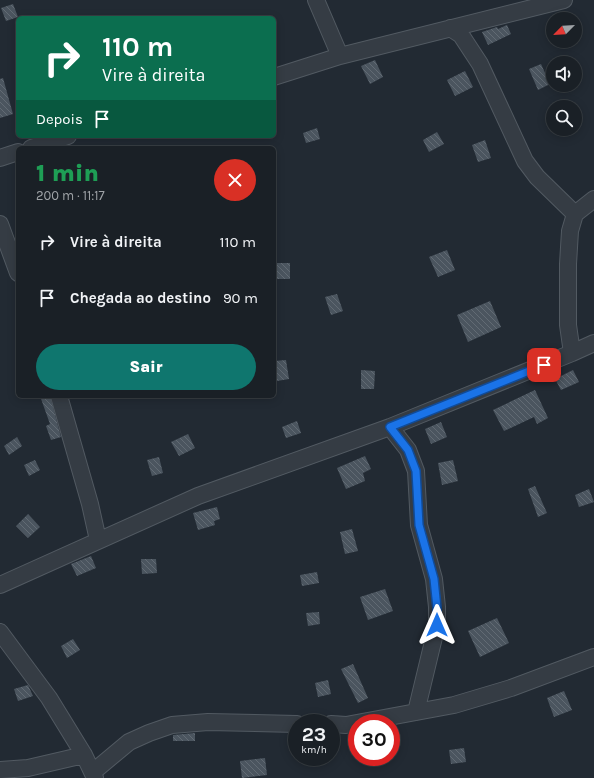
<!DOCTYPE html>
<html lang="pt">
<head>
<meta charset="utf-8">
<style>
  :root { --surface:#1a2026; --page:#272d32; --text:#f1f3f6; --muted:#9fa3a7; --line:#383e43; --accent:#0f766e }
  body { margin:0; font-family:Karla,sans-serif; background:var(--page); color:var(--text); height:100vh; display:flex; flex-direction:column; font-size:15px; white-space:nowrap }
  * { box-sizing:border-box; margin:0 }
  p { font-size:13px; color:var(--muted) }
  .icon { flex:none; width:22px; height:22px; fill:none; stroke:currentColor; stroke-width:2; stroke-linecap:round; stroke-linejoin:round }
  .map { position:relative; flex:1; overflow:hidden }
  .side { position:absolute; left:16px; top:146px; width:260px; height:252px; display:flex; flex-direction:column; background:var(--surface); border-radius:6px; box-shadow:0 2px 10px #0003,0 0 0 1px var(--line) }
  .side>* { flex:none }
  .guide { position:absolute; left:16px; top:16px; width:260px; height:122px; border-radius:6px; box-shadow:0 2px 10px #0003,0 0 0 1px var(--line); background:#0b6e4f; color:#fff; overflow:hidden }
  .needle { width:26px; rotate:246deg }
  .fabs { position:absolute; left:546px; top:12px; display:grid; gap:8px }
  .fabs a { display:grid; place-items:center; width:36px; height:36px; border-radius:50%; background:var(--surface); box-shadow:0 2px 10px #0003,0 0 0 1px var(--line); font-size:20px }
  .speed { position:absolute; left:288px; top:714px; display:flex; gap:8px; font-size:20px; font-weight:700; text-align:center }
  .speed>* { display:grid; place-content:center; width:52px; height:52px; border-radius:50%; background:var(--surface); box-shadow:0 2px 10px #0003,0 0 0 1px var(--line); line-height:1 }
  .speed small { font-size:10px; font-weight:400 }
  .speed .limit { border:6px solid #d22; background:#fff; color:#111 }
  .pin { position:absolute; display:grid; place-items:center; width:34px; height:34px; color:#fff; margin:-17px; border-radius:8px; box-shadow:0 2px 6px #0006 }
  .me { position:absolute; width:44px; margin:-22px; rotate:0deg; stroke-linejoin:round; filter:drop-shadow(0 0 3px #0008) }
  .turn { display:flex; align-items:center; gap:14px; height:84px; padding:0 20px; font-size:18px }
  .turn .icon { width:52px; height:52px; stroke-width:2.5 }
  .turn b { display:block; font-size:28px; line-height:34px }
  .then { display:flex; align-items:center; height:38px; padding:0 20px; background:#0003; gap:8px; font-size:15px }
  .round { display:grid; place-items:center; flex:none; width:42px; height:42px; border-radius:21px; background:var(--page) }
  .overview { display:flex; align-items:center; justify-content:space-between; height:68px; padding:0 20px }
  h1 { font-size:24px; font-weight:800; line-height:30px; color:#1e9e55 }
  .cta { display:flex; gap:8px; margin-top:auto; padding:8px 20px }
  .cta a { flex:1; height:46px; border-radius:24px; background:var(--accent); color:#fff; font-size:16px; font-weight:800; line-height:46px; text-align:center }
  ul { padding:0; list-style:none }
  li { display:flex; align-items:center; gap:12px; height:56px; padding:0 20px }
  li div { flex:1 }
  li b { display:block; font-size:15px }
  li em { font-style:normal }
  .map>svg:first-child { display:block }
  .building { fill:url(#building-back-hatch) }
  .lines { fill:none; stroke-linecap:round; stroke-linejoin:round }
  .street-casing { stroke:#525a62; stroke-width:18 }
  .street { stroke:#353c44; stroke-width:16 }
  .route-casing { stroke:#114b97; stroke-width:10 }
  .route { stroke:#1a73e8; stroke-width:7 }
</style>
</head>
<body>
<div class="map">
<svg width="594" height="778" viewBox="0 0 594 778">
  <defs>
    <pattern id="building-back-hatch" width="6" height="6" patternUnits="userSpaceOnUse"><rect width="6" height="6" fill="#4b555f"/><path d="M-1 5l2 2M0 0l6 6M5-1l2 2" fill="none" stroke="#626b74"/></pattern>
  </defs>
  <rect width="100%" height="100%" fill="#222a33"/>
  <path class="building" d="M13 4 18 17 6 21 1 8Z
    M507 25 511 34 488 45 482 32 497 27 498 29Z
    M375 60 383 77 370 84 361 66Z
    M541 64 550 84 538 90 529 69Z
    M465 71 473 87 455 96 447 80Z
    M3 78 13 114 0 118V79Z
    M317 128 320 139 306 143 303 133Z
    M437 132 444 144 429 152 423 140Z
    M485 140 491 158 478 162 472 145Z
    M447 250 455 270 438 277 429 257Z
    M274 263H290V279H274Z
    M337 294 343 311 331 315 325 297Z
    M490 301 501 327 468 342 457 315Z
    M286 360 289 379 277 381 274 361Z
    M361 370 375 371 374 389H361Z
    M573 370 579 382 561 390 555 379Z
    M535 390 548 418 537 424 534 417 504 431 493 410Z
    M40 396H50L61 437 51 440 46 426 50 424Z
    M297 421 301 433 286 438 282 427Z
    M441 422 447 437 431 444 425 429Z
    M188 434 195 448 179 456 171 442Z
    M17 437 22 446 9 455 4 446Z
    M365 456 371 469 363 473 365 481 346 489 337 468Z
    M159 457 163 473 152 476 147 460Z
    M35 460 40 470 29 476 24 465Z
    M453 460 458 481 442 485 438 463Z
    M535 486 547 513 538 517 528 489Z
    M589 489 594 502 579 507 575 495Z
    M217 507 220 519 214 521 215 525 198 530 193 513Z
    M28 514 40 527 28 538 16 526Z
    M352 529 358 551 345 554 340 532Z
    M91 556 96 568 77 576 71 564Z
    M141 559H156L157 573 142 574Z
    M317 572 319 583 302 586 300 575Z
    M385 589 393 611 368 620 360 597Z
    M319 612 320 624 308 626 306 613Z
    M497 618 509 643 480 657 468 631Z
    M73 639 80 650 67 658 61 646Z
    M353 664 368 698 358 703 341 669Z
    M328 680 331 694 318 697 315 683Z
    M28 685 33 696 18 701 14 689Z
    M564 691 572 710 554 717 547 698Z
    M195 733V741H173V735Z
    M464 748 466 762 451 764 449 750Z
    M265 758 267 775 242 778 240 761Z"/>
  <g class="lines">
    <g class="street-casing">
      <path id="street" d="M316 0 340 56
        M450 28 461 35 480 64 525 161 537 177 575 214
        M274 77 340 56 564 0
        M31 148 68 136
        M0 158 18 152
        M0 224 18 273
        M572 353 568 325V264L570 231 575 214 594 199
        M59 396 90 504 98 540
        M390 427 408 450 416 471 419 525 434 579 437 607V625L416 712
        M0 585 198 496 390 427 572 353 594 343
        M0 632 49 698 84 755 95 778
        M331 724 346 725 454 705 511 688 594 657
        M0 770 28 768 84 755
        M93 772 129 742 149 733 172 725 208 722 297 724"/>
    </g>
    <use href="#street" class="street"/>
  </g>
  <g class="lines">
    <g class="route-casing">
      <path id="route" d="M437 625V608L434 579 419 525 416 471 408 450 390 427 544 365"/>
    </g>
    <use href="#route" class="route"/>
  </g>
</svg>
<div class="fabs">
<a><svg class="needle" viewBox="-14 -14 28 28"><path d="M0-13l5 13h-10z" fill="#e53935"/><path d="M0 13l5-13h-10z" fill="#9fa3a7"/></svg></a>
<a><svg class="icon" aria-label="sound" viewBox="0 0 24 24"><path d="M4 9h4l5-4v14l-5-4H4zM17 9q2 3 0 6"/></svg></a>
<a><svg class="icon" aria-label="search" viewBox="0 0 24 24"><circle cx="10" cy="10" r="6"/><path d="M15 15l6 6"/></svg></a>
</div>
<div class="speed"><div>23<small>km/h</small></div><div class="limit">30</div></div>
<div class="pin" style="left:544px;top:365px;background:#d93025"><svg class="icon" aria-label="arrive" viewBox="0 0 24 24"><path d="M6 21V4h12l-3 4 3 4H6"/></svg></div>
<svg class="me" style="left:437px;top:625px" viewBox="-20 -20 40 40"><path d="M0-17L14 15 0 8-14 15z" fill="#1a73e8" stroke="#fff" stroke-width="4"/></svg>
<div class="guide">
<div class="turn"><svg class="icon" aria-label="right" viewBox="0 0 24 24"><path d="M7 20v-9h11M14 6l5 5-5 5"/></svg><div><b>110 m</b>Vire à direita</div></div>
<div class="then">Depois<svg class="icon" aria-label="arrive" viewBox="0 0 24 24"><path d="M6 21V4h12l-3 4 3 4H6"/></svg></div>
</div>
<section class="side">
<div class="overview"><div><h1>1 min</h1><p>200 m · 11:17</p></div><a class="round" style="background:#d93025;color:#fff"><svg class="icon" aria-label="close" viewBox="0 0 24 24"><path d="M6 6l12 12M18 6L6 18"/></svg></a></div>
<ul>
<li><svg class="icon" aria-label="right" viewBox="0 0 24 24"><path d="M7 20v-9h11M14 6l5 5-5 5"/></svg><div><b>Vire à direita</b></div><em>110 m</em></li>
<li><svg class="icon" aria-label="arrive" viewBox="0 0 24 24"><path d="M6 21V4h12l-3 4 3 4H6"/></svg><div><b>Chegada ao destino</b></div><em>90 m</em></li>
</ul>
<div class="cta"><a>Sair</a></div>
</section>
</div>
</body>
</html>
